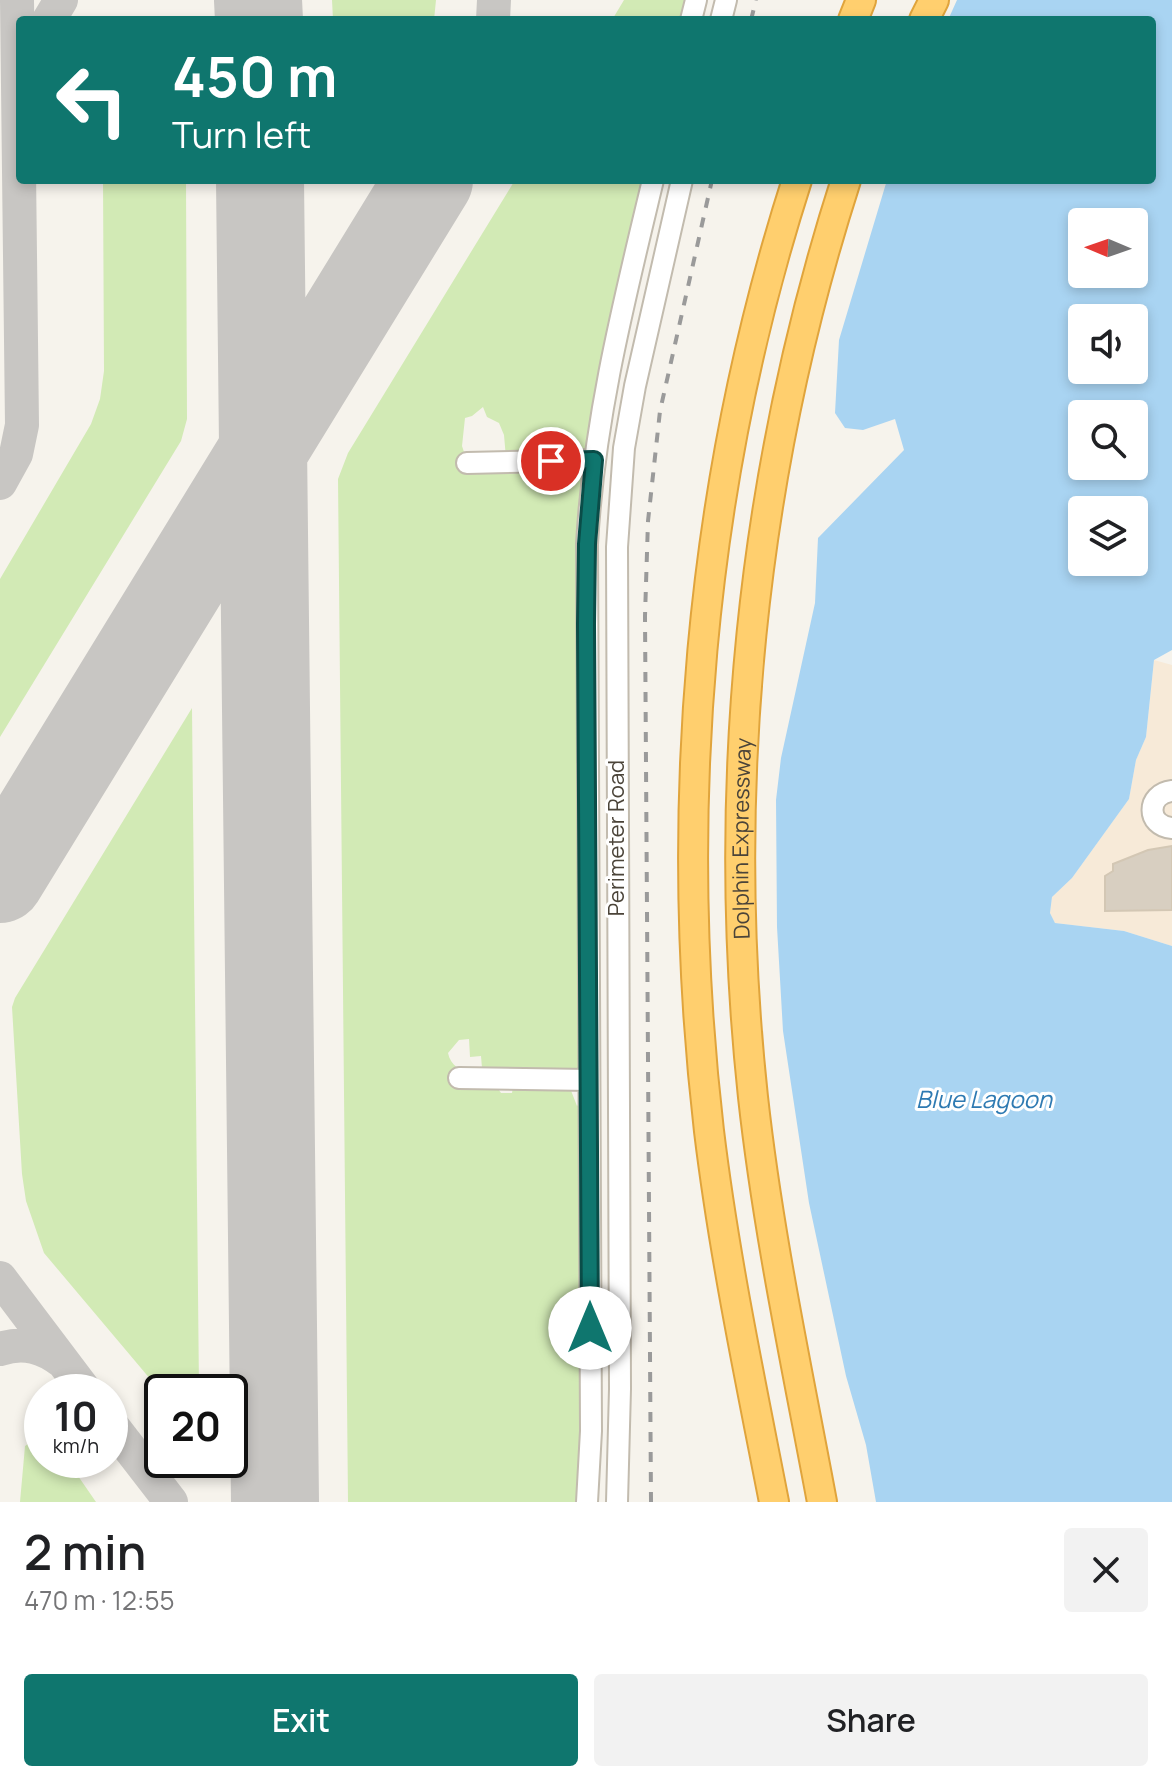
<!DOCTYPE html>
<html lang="en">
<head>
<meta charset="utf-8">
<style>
  :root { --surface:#fff; --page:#f2f2f2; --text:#202124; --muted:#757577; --accent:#0f766e }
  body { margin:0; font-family:Manrope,sans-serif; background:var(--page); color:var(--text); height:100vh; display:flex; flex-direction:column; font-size:30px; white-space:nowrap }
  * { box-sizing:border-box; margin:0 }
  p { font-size:26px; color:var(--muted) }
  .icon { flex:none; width:44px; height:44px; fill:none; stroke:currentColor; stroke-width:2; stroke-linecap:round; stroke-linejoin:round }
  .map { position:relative; height:1502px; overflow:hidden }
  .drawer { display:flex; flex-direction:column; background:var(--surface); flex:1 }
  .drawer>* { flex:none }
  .guide { position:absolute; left:16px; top:16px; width:1140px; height:168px; border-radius:8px; box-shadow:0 4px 12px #0003; background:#0f766e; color:#fff; overflow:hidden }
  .needle { width:52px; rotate:272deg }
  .tools { position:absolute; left:1068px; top:208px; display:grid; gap:16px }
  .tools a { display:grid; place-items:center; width:80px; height:80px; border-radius:8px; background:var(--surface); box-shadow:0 4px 12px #0003; font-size:40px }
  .speed { position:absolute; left:24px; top:1374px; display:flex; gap:16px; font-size:40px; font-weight:700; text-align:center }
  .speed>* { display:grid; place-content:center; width:104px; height:104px; border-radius:50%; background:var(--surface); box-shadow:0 4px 12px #0003; line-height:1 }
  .speed small { font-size:20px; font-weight:400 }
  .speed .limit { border:4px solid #111; border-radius:12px; background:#fff; color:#111 }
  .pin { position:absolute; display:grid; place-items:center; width:68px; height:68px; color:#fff; margin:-34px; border:4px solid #fff; border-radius:50%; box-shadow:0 2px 8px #0007 }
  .me { position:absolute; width:88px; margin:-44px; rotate:0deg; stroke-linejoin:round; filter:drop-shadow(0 0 6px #0008) }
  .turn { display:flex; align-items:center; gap:28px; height:168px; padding:0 24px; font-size:36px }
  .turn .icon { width:104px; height:104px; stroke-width:2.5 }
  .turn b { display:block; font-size:56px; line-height:68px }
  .round { display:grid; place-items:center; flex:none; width:84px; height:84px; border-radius:8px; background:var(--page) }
  .head { display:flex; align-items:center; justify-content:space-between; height:136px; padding:0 24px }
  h1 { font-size:48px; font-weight:600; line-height:60px }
  .primary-button { display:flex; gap:16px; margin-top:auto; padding:16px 24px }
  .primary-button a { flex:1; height:92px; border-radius:8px; background:var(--accent); color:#fff; font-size:32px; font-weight:600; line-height:92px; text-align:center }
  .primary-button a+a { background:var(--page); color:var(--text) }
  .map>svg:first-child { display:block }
  .commercial { fill:#f7ead8 }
  .green { fill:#d2eab5 }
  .water { fill:#a9d4f2; fill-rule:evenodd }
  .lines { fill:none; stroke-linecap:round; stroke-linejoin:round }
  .taxiway { stroke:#c8c6c3; stroke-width:34 }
  .runway { stroke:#c8c6c3; stroke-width:88 }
  .building { fill:#d8cfc1; stroke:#d3c7b4; stroke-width:2 }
  .minor-casing { stroke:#c2bbae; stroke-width:24 }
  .highway-casing { stroke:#e0a43c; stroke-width:32 }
  .minor { stroke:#fff; stroke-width:20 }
  .highway { stroke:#ffcf6e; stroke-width:28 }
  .rail { stroke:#9a9a9a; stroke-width:4; stroke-dasharray:10 10; stroke-linecap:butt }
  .route-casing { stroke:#0a4d48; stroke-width:20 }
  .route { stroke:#0f766e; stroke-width:14 }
  .labels { text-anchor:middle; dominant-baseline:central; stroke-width:6; stroke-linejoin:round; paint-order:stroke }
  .street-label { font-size:22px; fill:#4b4439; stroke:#fff }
  .water-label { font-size:24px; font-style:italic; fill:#2e7ab2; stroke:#fff }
</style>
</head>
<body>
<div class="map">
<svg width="1172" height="1502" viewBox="0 0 1172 1502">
  <rect width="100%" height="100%" fill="#f6f3ec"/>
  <path class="commercial" d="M1154 660 1172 665V946L1124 931 1055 923 1050 913 1052 897 1072 878 1129 799 1136 760 1146 737Z"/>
  <path class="green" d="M332 0H436L434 20H333Z
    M624 0H691L686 20H612Z
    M103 180H186L187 419 181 441 0 737V579L91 424 100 399 104 371Z
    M515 180H647L587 455 506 458 504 435 499 423 487 417 483 407 472 416 465 418 462 446 465 455 584 466 583 1072 487 1075 482 1068 481 1056 470 1057 469 1039 459 1040 448 1053C453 1079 490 1072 501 1093H512L513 1087 570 1088 577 1106 582 1101 581 1502H348L338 479 348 453Z
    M192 708 199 1390 197 1392 162 1393 44 1253 26 1201 22 1174 12 1007 15 998Z
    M42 1438V1460H67L96 1502H20L25 1446 35 1439Z"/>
  <path class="water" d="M957 0H1172V650L1154 660 1146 737 1136 760 1129 799 1072 878 1052 897 1050 913 1055 923 1124 931 1172 946V1502H876L866 1445 846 1376 809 1203 783 1031 777 927 776 800 781 758 815 603 818 538 904 450 895 419 863 430 845 428 835 413 839 340 887 180H1152V20H948ZM1082 222H1134V274H1082ZM1082 318H1134V370H1082ZM1082 414H1134V466H1082ZM1082 510H1134V562H1082Z"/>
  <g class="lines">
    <path class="taxiway" d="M255 0 258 20
      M49 20 61 0
      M493 20 494 0
      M0 483 16 454 22 425 17 0
      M0 1278 86 1392
      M0 1349C24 1341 44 1347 63 1362
      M110 1423 171 1502"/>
    <path class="runway" d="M258 0 259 20
      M260 180 275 1502
      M0 879 429 180"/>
  </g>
  <path class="building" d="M1172 846V910L1105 911V876L1113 871V864L1148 850Z"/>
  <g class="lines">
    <g class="minor-casing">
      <path id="minor" d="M691 20 696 0
        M721 20 726 0
        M467 463 594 460
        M1172 791C1146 794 1146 826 1172 828
        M459 1078 589 1080
        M587 1502 591 1431 587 544C594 419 624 301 653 180
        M617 1502 620 1389 617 547 624 448 635 386 682 180"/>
    </g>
    <g class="highway-casing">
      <g id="highway">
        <path d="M853 20 861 0"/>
        <path d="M924 20 934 0"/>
        <path d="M774 1502C750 1379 724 1255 709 1131 672 813 699 485 797 180"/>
        <path id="s1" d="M822 1502C797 1368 768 1233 753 1097 720 790 751 475 846 180"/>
      </g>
    </g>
    <use href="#minor" class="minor"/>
    <use href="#highway" class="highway"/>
    <path class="rail" d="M751 20 756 0
      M651 1502 645 616 648 521 660 411 712 180"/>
  </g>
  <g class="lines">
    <g class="route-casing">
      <path id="route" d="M551 461 594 460 587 544 586 624 590 1328"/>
    </g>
    <use href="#route" class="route"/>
  </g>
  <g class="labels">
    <g class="street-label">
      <text transform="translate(616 838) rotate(-90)">Perimeter Road</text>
      <text stroke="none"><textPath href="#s1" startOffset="670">Dolphin Expressway</textPath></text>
    </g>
    <g class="water-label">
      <text x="984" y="1098">Blue Lagoon</text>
    </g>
  </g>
</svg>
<div class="tools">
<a><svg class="needle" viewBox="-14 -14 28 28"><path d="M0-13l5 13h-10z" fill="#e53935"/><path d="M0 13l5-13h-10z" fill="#757577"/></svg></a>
<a><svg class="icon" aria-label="sound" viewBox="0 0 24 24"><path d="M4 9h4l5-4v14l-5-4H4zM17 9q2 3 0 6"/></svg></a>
<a><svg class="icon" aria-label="search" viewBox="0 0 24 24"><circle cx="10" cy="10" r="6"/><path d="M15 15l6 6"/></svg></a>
<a><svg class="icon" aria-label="layers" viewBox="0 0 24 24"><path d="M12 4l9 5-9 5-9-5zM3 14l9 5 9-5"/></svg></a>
</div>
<div class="speed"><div>10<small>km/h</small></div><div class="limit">20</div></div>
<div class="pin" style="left:551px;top:461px;background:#d93025"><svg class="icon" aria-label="arrive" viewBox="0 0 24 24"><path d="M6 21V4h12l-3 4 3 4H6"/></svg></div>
<svg class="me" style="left:590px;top:1328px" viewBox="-20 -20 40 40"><circle r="19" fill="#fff"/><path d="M0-13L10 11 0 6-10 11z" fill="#0f766e"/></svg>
<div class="guide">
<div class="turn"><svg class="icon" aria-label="left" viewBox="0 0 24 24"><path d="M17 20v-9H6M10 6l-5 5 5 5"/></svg><div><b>450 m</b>Turn left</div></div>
</div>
</div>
<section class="drawer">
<div class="head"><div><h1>2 min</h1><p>470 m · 12:55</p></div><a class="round"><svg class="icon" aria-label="close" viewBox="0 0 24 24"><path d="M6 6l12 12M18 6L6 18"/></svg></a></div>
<div class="primary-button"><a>Exit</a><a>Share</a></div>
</section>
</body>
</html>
